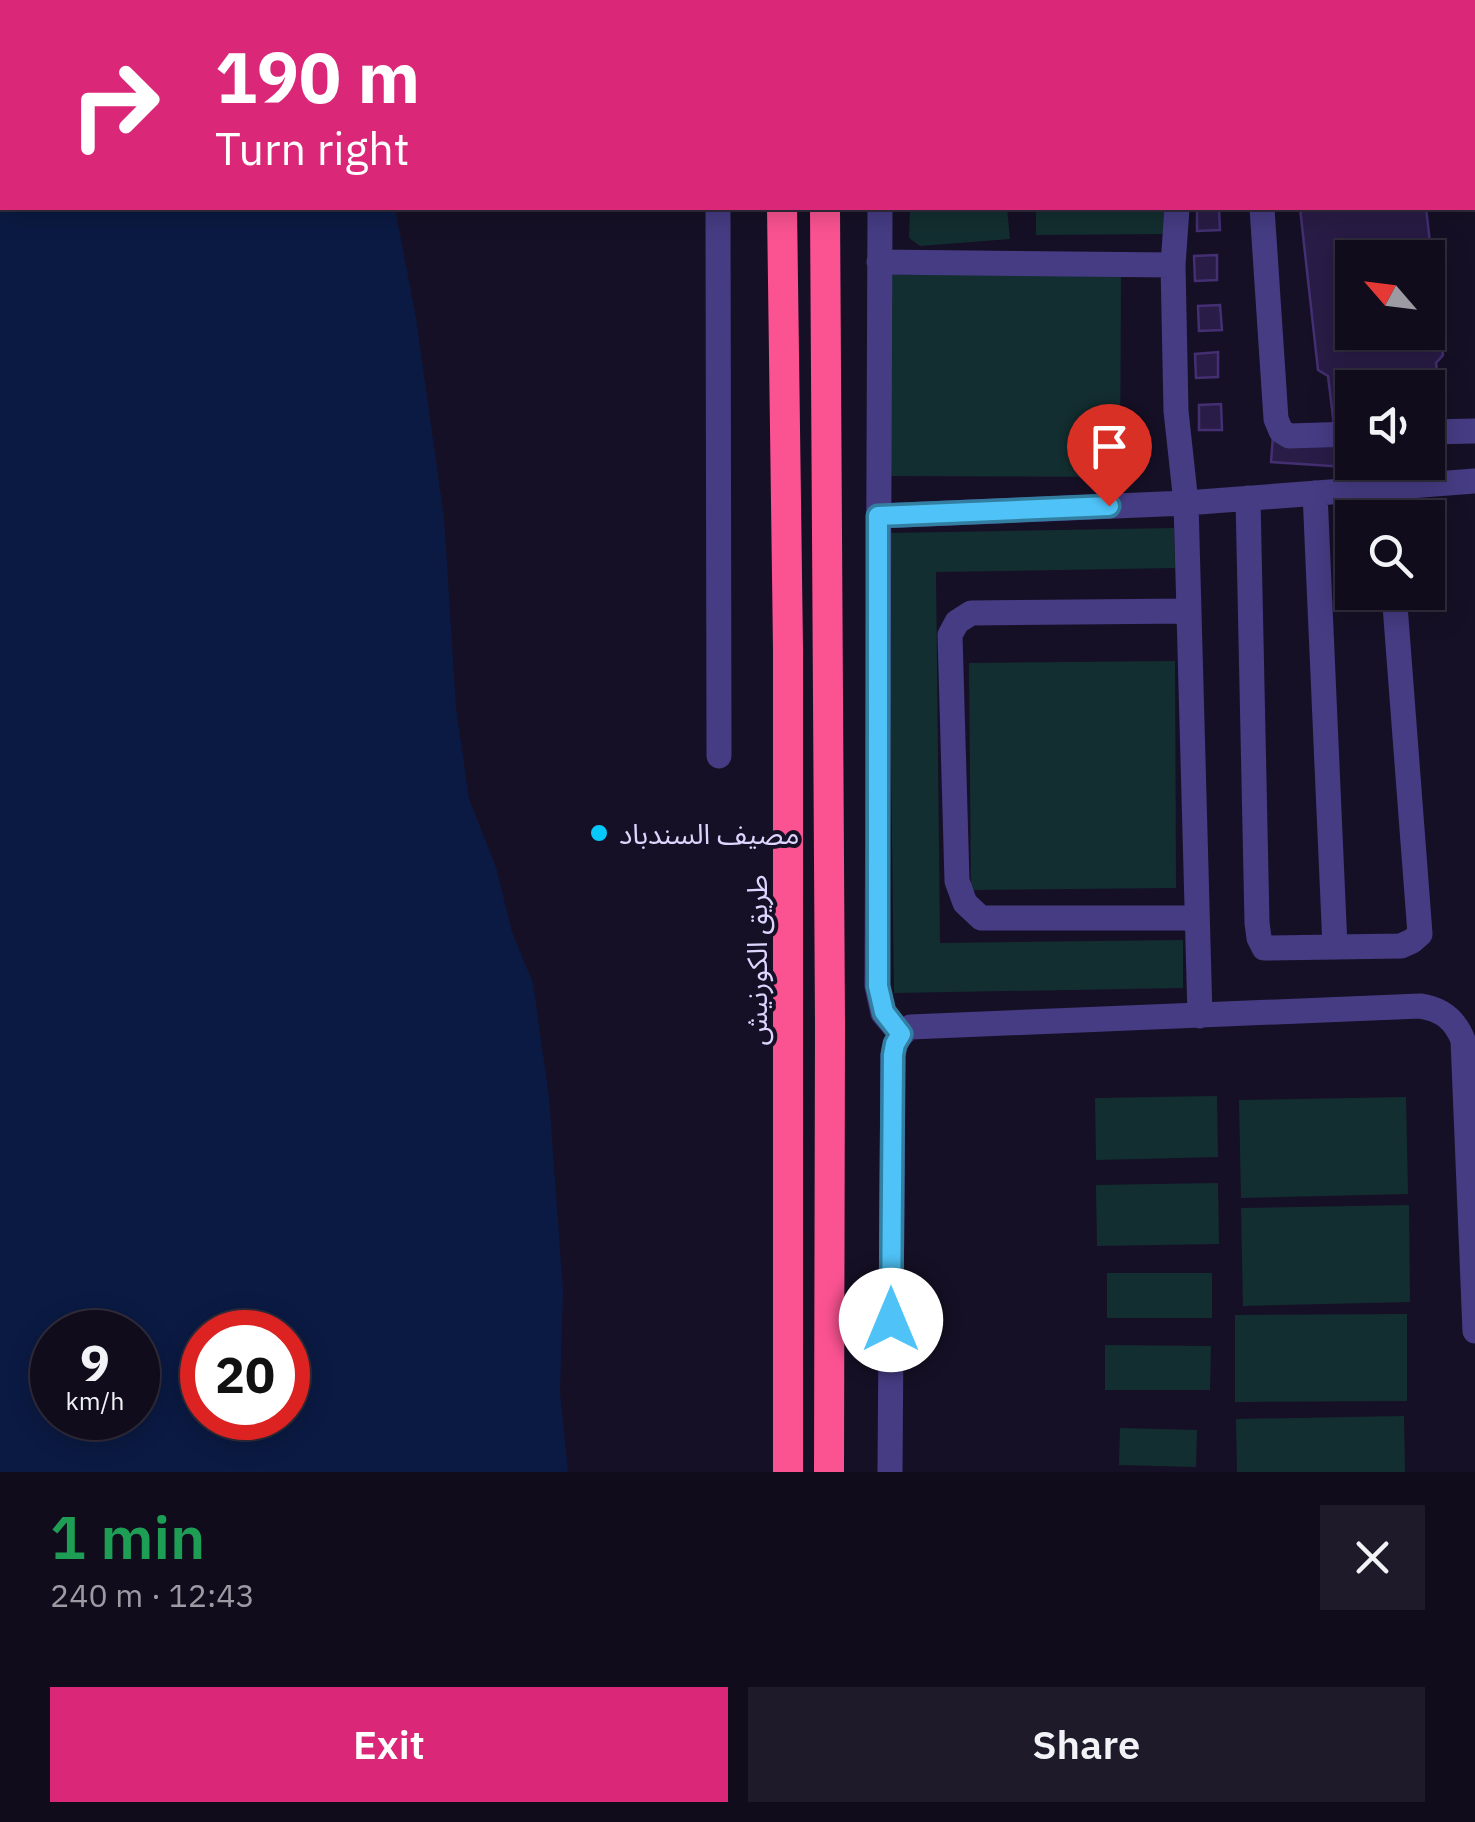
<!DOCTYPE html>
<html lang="en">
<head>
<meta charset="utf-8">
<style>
  :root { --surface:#100c1c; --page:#1e1a29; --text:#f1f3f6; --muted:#9c9ba3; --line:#302c3b; --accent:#db2777 }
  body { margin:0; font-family:"IBM Plex Sans","Noto Sans Arabic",sans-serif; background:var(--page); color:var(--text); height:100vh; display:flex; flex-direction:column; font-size:38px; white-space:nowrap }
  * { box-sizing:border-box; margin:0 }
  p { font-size:32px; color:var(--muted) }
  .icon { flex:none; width:55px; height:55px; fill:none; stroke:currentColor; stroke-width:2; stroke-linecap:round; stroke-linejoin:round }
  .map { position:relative; height:1472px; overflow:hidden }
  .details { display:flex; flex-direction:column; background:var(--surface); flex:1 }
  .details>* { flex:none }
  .guide { position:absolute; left:0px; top:0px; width:1475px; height:210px; box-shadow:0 5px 25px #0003,0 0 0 2px var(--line); background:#db2777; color:#fff; overflow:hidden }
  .needle { width:65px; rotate:298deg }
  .tools { position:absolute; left:1335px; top:240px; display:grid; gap:20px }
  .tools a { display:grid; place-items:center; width:110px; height:110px; border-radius:0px; background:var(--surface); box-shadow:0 5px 25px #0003,0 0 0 2px var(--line); font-size:50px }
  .speed { position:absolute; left:30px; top:1310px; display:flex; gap:20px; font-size:50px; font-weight:700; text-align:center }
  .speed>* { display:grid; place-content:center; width:130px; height:130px; border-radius:50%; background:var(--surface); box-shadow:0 5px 25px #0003,0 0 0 2px var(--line); line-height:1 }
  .speed small { font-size:25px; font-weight:400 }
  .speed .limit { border:15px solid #d22; background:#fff; color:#111 }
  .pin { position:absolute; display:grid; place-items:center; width:85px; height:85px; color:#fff; margin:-102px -42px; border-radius:50% 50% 50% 0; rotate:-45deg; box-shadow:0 0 10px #0007 }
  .pin .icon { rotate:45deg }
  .me { position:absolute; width:110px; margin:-55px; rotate:0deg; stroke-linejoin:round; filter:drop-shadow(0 0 8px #0008) }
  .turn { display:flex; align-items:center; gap:35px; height:210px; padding:0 50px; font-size:45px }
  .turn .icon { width:130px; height:130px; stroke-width:2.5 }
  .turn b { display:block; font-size:70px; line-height:85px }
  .round { display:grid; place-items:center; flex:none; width:105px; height:105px; border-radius:0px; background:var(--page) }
  .overview { display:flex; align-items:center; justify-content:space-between; height:170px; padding:0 50px }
  h1 { font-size:60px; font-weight:600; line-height:75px; color:#1e9e55 }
  .cta { display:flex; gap:20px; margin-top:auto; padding:20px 50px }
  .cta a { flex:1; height:115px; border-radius:0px; background:var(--accent); color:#fff; font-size:40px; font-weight:600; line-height:115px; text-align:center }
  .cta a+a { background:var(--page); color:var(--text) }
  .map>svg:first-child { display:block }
  .green { fill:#132e30 }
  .water { fill:#0b1a43; fill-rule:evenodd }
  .building { fill:#291c46; stroke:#432f72; stroke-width:2.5; fill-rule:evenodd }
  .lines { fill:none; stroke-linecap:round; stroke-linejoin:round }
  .minor { stroke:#463c84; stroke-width:25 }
  .major { stroke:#d15ffb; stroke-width:25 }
  .highway { stroke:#fb5392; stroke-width:30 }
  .route-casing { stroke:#337fa1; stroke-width:25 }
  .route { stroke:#4fc3f7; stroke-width:18 }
  .poi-dot { fill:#06c8fa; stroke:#161026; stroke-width:4 }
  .labels { text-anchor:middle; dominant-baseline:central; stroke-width:8; stroke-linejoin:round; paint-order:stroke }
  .poi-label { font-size:28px; fill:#ded5fe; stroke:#161026; text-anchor:start }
  .street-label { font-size:28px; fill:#ded5fe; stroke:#161026 }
</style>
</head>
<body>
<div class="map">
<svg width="1475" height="1472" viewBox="0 0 1475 1472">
  <rect width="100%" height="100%" fill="#161026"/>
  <path class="green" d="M910 208H1007L1010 239 920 246 909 238Z
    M1036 208H1167L1165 234 1036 235Z
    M887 275H1121L1120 477 886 476Z
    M1174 528 1175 568 936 572 940 943 1183 940V988L894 993 888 533Z
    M1175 661 1176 888 971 890 969 663Z
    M1217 1096 1218 1157 1096 1160 1095 1098Z
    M1406 1097 1408 1194 1241 1198 1239 1100Z
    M1218 1183 1219 1244 1097 1246 1096 1185Z
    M1409 1205 1410 1302 1243 1306 1241 1208Z
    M1107 1273H1212V1318H1107Z
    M1407 1314V1401L1235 1402V1315Z
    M1105 1345 1211 1346 1210 1390H1105Z
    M1404 1416 1405 1472H1237L1236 1419Z
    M1120 1428 1197 1430 1196 1467 1119 1465Z"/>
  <path class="water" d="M0 0H317L318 2H2V208H395L416 318 444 518 456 707 469 799 496 867 512 932 533 983 549 1097 563 1291 560 1392 568 1472H0ZM52 1332H138V1418H52ZM202 1332H288V1418H202Z"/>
  <path class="building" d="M1286 0H1396V2H1286Z
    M1197 208H1219L1220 230 1197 231Z
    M1300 208H1426L1443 355 1436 363 1442 413 1428 414V388H1352V423L1334 425 1328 376 1318 370ZM1352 258H1428V332H1352Z
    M1217 255V280L1195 281 1194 256Z
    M1220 305 1222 330 1199 331 1198 306Z
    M1218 352V377L1196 378 1195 354Z
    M1221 404 1222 430H1199V405Z
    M1273 436 1352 441V462H1407V471L1271 462Z"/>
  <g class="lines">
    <path class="minor" d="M717 0V2
      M1235 0 1236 2
      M888 2V0
      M718 208 719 756
      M880 208 877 986 883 1013 901 1034
      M1177 208 1173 265 1176 411 1186 503 1200 1016
      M1262 208 1276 419 1281 431 1289 436 1352 434
      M879 262 1173 265
      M1428 432 1475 431
      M1386 488 1389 518
      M1315 493 1335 947
      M1248 498 1257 923 1259 938 1264 948 1401 946 1412 941 1420 934 1394 592
      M879 516 1186 503 1475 481
      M1189 611 971 613 957 622 950 635 957 881 965 903 981 918H1197
      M890 1472 893 1055C895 1042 899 1035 910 1027L1420 1006C1442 1009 1455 1020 1463 1040L1475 1331"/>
    <path class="major" d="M1473 0 1475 17"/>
    <path class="highway" d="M783 2V0
      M825 2V0
      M782 208 788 649V1472
      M825 208 830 1024 829 1472"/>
  </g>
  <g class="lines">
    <g class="route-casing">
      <path id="route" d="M891 1320 893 1055 895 1044 901 1034 884 1012 878 986V516L1109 506"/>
    </g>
    <use href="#route" class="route"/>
  </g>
  <circle class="poi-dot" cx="599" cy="833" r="10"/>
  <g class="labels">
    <g class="poi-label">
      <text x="619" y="833">مصيف السندباد</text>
    </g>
    <g class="street-label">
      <text transform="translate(756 960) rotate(-90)">طريق الكورنيش</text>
    </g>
  </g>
</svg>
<div class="tools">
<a><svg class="needle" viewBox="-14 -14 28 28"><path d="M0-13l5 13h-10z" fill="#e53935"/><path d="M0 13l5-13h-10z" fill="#9c9ba3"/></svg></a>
<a><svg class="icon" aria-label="sound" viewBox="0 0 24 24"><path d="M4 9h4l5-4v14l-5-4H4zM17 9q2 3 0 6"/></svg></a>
<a><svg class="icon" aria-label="search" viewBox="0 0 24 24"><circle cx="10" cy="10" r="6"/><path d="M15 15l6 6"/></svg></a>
</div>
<div class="speed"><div>9<small>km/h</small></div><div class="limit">20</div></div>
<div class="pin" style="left:1109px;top:506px;background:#d93025"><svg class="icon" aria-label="arrive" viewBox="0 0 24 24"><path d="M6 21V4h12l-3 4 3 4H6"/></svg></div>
<svg class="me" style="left:891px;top:1320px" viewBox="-20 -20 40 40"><circle r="19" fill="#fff"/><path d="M0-13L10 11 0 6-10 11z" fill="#4fc3f7"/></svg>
<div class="guide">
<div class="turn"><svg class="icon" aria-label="right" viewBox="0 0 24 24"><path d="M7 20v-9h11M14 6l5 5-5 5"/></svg><div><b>190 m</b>Turn right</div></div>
</div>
</div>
<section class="details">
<div class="overview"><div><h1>1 min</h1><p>240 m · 12:43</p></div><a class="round"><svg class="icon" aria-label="close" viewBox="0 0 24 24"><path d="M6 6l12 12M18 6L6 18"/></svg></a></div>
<div class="cta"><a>Exit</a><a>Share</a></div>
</section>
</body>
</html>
